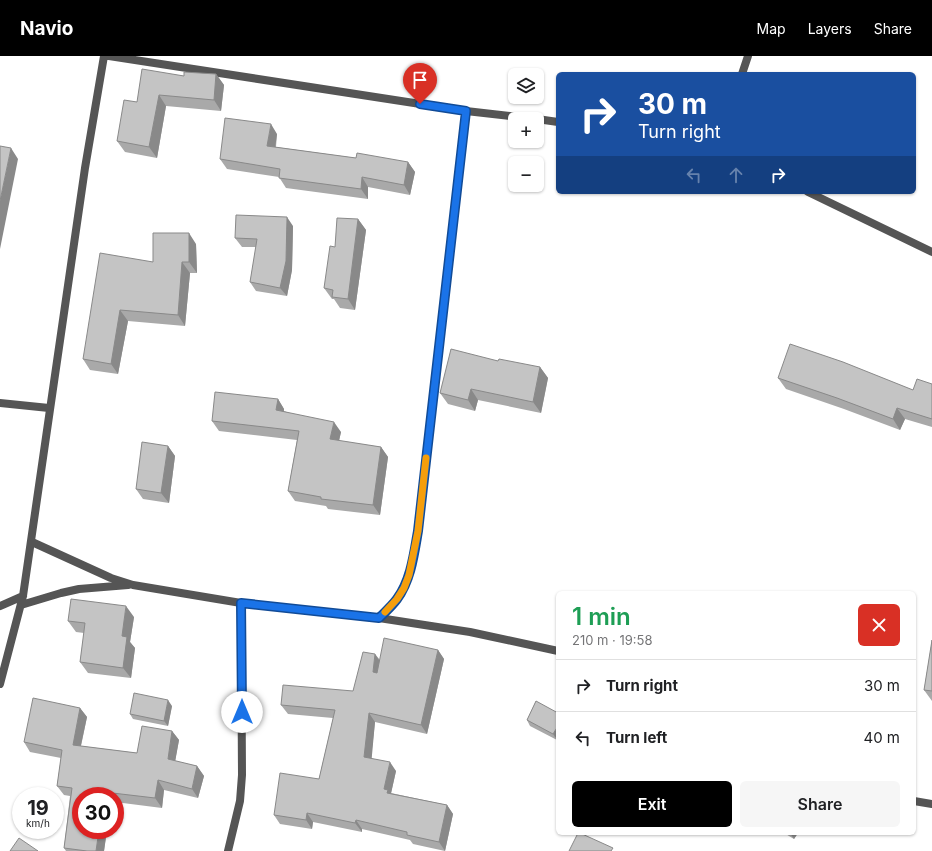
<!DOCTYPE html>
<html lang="en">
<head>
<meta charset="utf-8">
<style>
  :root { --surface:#fff; --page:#f6f6f6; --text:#202124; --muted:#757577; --line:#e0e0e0; --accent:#000 }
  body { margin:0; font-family:Inter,sans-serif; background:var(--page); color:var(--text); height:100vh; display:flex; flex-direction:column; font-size:15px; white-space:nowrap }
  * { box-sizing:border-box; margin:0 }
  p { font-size:13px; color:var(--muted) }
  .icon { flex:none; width:22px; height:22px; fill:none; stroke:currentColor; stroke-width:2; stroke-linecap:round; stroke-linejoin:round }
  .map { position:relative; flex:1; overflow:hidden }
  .details { position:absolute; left:556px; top:535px; width:360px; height:244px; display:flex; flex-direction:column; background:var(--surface); border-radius:6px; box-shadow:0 1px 3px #0004 }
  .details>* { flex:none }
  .hud { position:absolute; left:556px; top:16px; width:360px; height:122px; border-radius:6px; box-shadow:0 1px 3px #0004; background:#1a4fa0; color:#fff; overflow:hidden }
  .controls { position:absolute; left:508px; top:12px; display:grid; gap:8px }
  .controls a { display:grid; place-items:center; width:36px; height:36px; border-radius:6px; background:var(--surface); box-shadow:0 1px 3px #0004; font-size:20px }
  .speed { position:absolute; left:12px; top:731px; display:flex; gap:8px; font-size:20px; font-weight:700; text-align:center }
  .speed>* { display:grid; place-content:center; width:52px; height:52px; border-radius:50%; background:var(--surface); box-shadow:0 1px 3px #0004; line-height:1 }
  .speed small { font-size:10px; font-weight:400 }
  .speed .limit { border:6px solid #d22; background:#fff; color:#111 }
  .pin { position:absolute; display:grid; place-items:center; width:34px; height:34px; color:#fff; margin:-41px -17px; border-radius:50% 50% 50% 0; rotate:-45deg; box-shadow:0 0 4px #0007 }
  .pin .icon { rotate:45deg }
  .me { position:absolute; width:44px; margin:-22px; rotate:0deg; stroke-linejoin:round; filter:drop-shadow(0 0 3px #0008) }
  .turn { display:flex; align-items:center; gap:14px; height:84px; padding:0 16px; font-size:18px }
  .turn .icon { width:52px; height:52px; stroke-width:2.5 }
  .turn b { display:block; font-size:28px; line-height:34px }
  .lanes { display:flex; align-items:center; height:38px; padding:0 16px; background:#0003; justify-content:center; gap:20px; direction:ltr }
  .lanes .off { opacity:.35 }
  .round { display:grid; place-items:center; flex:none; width:42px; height:42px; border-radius:6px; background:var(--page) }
  .overview { display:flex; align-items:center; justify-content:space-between; height:68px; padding:0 16px }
  h1 { font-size:24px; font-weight:600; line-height:30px; color:#1e9e55 }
  .action { display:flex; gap:8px; margin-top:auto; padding:8px 16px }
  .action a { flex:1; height:46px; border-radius:6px; background:var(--accent); color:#fff; font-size:16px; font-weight:600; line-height:46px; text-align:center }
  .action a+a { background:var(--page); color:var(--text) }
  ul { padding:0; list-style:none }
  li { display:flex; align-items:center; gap:12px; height:52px; padding:0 16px; border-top:1px solid var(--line) }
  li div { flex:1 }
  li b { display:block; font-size:15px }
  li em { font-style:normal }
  header { display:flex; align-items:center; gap:24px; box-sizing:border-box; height:56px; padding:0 20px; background:var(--accent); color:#fff }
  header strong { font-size:19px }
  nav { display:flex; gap:22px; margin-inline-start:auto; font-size:14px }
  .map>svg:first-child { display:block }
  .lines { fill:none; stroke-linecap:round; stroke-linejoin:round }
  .street { stroke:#555; stroke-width:8 }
  .wall { fill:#a9a9a9 }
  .shaded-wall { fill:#898989 }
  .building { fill:#c4c4c4; stroke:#898989 }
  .route-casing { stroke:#114b97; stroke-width:10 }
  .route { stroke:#1a73e8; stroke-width:7 }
  .slow { stroke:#f59e0b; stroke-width:7 }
</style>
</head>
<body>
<header>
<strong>Navio</strong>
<nav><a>Map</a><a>Layers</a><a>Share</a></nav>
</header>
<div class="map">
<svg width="932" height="795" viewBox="0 0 932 795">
  <rect width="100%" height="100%" fill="#fff"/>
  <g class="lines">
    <path class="street" d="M109 0 466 55 536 63
      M742 18 748 0
      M537 63 558 66
      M808 136 932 196
      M0 347 49 352
      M32 486 111 522 133 529 241 547 379 562 470 576 558 595
      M21 549 61 537 79 533 128 529
      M0 550 23 540
      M379 562C385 556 392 550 397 543 411 524 414 498 418 475L466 55
      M0 628 23 540 85 112 104 0
      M914 745 932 748
      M228 795 240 745 242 719 241 547"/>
  </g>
  <path class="wall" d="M216 18 224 29 221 55 166 50 157 102 125 96 117 85 137 46 184 20Z
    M277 78 276 91 356 102 408 106 415 116 410 139 368 131V143L286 132 279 121 227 113 220 103Z
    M358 163 366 174 355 254 340 252 334 243H332L324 232 335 191Z
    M293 170 292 214 287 240 256 235 250 226 256 191H242L235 182Z
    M196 188 197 217H190L185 270 128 265 118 318 90 314 83 303 153 206Z
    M498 305 540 311 548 322 541 357 478 344 475 355 448 348 440 337Z
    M778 322 913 334 932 328V371L905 363 900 374 844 353 786 333Z
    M278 343 284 353V355L341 376 339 385 381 391 388 401 380 459 328 453 326 450 295 445 288 435 297 384 219 375 212 365Z
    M168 390 175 400 169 447 143 443 136 433Z
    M134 561 130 586 135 592 131 622 88 617 80 606 84 577 76 576 68 565Z
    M932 584V645L924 634Z
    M438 594 444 603 427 678 375 666 371 702 396 715 391 737 447 749 453 758 445 795 413 788 410 784 362 773V776L313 766 312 773 280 768 274 759 319 723 333 662 288 658 281 649 353 635 375 598 380 604Z
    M536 645 557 684 530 670 527 664Z
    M172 650 168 670 133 663 130 658Z
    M80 652 87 661 81 690 137 697 172 675 179 684 175 705 197 710 204 720 198 742 164 734 162 752 115 746V740H81V774H107L104 795H66L64 792 70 740 64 739 57 730 61 702 30 696 24 686Z
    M784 777H798L794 783Z"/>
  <path class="shaded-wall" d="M216 18 224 29 221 55 214 44Z
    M159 39 166 50 157 102 149 91Z
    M271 68 277 78 274 100 267 90Z
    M11 92 18 103 0 193V145Z
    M408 106 415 116 410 139 404 129Z
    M362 121 368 131V143L361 133Z
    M287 161 293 170 292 214 287 240 280 232Z
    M358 163 366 174 355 254 348 243Z
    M189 177 196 188 197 217 189 206Z
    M182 206 190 217 185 270 178 259Z
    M120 254 128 265 118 318 111 308Z
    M540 311 548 322 541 357 533 346Z
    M471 333 478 344 475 355 468 344Z
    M278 343 284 353 283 363 276 354Z
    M897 352 905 363 900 374 893 363Z
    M334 366 341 376 337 393 330 383Z
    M168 390 175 400 169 447 161 437Z
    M381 391 388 401 380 459 373 449Z
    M126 550 134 561 130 586 135 592 131 622 123 612 122 580Z
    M438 594 444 603 427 678 421 669Z
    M375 598 381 607 380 625 373 616Z
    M168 644 172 650 168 670 164 665Z
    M80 652 87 661 79 698 73 689Z
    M369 657 375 666 371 710 364 701Z
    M558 670V682L557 684 553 678Z
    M172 675 179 684 174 712 168 703Z
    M390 706 396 715 390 742 384 733Z
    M197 710 204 720 198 742 192 733Z
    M158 724 164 734 162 752 155 742Z
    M447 749 453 758 445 795 439 786Z
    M307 757 313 766 312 773 306 764Z
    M356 764 362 773V776L355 767Z
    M99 774H107L104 795H96Z
    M790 777H798L794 783Z"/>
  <path class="building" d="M142 13 184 20V16L216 18 214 44 159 39 149 91 117 85 124 44 137 46Z
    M225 62 271 68 267 90 356 102 357 97 408 106 404 129 362 121 361 133 279 122 280 113 220 103Z
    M0 90 11 92 0 145Z
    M236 159 287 161 286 205 280 232 250 226 257 183 235 182Z
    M337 162 358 163 348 243 332 241 333 234 324 232 330 190 335 191Z
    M153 177H189V206H182L178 259 120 254 111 308 83 303 100 197 153 206Z
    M790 288 843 306 913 334 917 323 932 328V363L897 352 893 363 837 342 778 322Z
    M451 293 498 305 499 303 540 311 533 346 471 333 468 344 440 337Z
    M215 336 278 343 276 354 334 366 330 383 381 391 373 449 321 443V441L288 435 299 375 212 365Z
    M142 386 168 390 161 437 136 433Z
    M71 543 126 550 122 580 127 581 123 612 80 606 85 567 68 565Z
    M384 582 438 594 421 669 369 657 364 701 390 706 384 733 388 734 387 737 447 749 439 786 407 779V776L356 764 355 767 307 757 306 764 274 759 280 717 319 723 335 654 281 649 283 629 353 635 363 596 375 598 373 616 377 617Z
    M932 584V635L924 634Z
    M134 637 168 644 164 665 130 658Z
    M33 642 80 652 73 689 137 697 142 670 172 675 168 703 197 710 192 733 158 724 155 742 104 736 103 740H81V774H99L96 795H87L64 792 72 732 57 730 62 694 24 686Z
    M536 645 558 657V670L553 678 527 664Z
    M578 777H580L613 792 611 795H569Z
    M19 782 38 795H10Z"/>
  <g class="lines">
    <g class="route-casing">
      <path id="route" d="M242 656 241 547 379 562C385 556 392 550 397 543 411 524 414 498 418 475L466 55 420 48"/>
    </g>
    <use href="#route" class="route"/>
    <path class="slow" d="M385 556 397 543 404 532 409 519 418 475 426 402"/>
  </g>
</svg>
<div class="controls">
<a><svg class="icon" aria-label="layers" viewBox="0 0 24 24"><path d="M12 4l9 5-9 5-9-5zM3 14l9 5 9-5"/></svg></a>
<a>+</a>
<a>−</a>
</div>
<div class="speed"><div>19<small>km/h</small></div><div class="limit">30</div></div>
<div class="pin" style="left:420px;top:48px;background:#d93025"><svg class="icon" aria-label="arrive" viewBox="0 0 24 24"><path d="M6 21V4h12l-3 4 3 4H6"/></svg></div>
<svg class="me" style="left:242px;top:656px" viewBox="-20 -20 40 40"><circle r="19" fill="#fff"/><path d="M0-13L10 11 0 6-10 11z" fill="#1a73e8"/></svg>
<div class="hud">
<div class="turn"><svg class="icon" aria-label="right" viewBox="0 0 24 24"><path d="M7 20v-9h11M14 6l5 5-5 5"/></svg><div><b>30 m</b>Turn right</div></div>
<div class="lanes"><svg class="icon off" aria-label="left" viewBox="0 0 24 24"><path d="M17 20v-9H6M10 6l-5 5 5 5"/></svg><svg class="icon off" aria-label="ahead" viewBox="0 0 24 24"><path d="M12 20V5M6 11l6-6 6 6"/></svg><svg class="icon" aria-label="right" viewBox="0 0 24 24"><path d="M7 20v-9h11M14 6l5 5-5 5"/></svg></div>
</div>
<section class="details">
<div class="overview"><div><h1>1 min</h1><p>210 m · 19:58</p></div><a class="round" style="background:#d93025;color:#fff"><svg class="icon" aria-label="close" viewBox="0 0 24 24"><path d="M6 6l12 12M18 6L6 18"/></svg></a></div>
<ul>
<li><svg class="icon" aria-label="right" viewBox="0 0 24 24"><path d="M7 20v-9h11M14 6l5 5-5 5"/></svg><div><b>Turn right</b></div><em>30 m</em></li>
<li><svg class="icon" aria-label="left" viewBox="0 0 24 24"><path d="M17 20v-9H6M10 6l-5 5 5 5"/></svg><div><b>Turn left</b></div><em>40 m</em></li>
</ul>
<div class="action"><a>Exit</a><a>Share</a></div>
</section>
</div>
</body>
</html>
